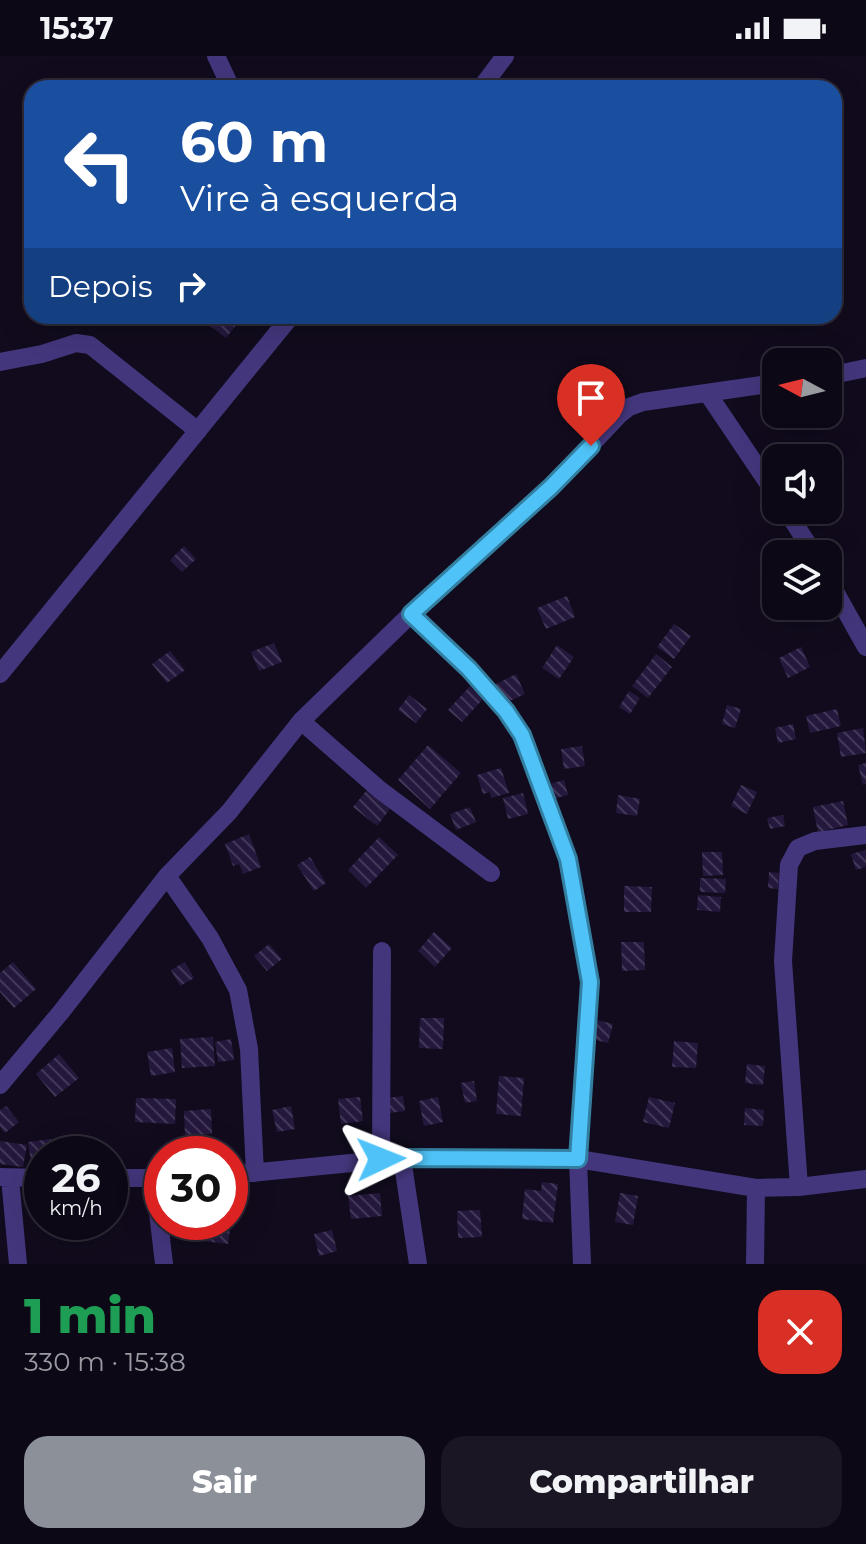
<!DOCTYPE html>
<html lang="pt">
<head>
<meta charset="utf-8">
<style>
  :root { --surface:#0d0816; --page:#1b1623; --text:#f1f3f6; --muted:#9a9aa1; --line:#2d2935; --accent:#8c9099 }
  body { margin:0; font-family:Montserrat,sans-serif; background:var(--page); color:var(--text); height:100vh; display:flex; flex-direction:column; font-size:30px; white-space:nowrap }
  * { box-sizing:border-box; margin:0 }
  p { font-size:26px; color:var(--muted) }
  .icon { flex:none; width:44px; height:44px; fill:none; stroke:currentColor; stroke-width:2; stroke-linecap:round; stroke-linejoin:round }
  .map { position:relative; height:1208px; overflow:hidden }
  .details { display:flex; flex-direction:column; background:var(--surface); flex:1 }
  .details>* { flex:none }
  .banner { position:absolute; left:24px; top:24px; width:818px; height:244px; border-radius:24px; box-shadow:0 8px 32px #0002,0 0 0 2px var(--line); background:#1a4fa0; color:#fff; overflow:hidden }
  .needle { width:52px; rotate:277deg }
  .tools { position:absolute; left:762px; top:292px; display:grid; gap:16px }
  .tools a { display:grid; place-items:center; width:80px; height:80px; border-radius:16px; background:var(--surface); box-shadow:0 8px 32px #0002,0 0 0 2px var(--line); font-size:40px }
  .speed { position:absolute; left:24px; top:1080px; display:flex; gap:16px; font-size:40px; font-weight:700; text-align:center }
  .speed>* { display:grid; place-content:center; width:104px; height:104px; border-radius:50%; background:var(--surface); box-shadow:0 8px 32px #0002,0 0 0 2px var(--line); line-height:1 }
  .speed small { font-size:20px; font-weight:400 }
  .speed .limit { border:12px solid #d22; background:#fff; color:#111 }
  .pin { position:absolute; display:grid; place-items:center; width:68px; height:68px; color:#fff; margin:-82px -34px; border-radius:50% 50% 50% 0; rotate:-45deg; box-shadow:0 0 8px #0007 }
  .pin .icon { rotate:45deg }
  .me { position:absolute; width:88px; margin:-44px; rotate:88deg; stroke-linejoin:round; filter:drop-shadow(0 0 6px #0008) }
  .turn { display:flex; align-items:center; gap:28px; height:168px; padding:0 24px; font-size:36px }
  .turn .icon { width:104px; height:104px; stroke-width:2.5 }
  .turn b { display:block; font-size:56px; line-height:68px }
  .then { display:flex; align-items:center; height:76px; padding:0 24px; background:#0003; gap:16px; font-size:30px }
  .round { display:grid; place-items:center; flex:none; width:84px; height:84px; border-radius:24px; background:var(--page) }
  .summary { display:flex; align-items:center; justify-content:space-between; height:136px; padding:0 24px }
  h1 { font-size:48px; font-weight:800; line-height:60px; color:#1e9e55 }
  .button { display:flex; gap:16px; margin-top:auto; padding:16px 24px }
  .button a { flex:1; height:92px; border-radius:24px; background:var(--accent); color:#fff; font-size:32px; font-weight:800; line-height:92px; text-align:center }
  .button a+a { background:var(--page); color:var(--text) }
  .status { display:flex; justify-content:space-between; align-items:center; height:56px; padding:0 40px; background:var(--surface); direction:ltr }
  .status svg { height:22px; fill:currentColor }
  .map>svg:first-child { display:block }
  .building { fill:url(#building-back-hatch) }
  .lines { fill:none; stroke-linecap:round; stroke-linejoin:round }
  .minor { stroke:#44367c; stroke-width:18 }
  .route-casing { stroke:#337fa1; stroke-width:20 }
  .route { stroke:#4fc3f7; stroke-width:14 }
</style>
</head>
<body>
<div class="status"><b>15:37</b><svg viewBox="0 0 49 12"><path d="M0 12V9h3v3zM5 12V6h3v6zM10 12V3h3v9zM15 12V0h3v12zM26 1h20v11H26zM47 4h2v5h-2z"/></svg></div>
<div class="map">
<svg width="866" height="1208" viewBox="0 0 866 1208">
  <defs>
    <pattern id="building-back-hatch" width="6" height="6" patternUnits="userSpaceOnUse" patternTransform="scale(2)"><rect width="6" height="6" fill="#25183d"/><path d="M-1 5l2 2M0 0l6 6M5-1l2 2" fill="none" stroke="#44385a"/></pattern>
  </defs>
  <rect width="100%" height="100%" fill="#110b1d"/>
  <path class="building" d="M208 260H236L241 263 226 282 208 268 212 263Z
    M184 490 196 503 182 516 170 504Z
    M567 540 575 561 546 573 537 552Z
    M674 568 691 580 674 603 657 591Z
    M274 587 282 606 259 615 251 596Z
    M557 589 574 601 559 623 542 612Z
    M801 591 810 611 788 622 779 602Z
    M170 595 185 614 167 627 152 608Z
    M656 598 672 611 648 642 632 630Z
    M516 618 525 638 505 647 496 628Z
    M470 630 483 643 462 666 448 654Z
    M629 635 640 642 630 658 619 651Z
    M409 639 427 653 416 667 398 654Z
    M727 649 741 653 735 672 722 668Z
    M837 653 841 670 810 677 806 660Z
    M793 668 796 683 778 687 775 672Z
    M863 672 866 697 841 701 837 677Z
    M428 689 461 717 430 753 398 724Z
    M582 690 585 710 564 713 561 693Z
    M866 707V728L863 729 858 709Z
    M501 712 509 737 491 742 490 736 483 738 477 719Z
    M564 724 568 739 553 743 549 728Z
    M741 729 757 736 747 758 731 750Z
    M367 734 390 753 377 770 353 751Z
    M523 737 528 758 508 763 503 742Z
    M618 739 640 743 637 760 616 757Z
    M843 745 848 769 818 776 813 751Z
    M470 751 476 766 456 774 450 758Z
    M783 759 785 770 770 773 767 762Z
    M249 778 261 811 243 818 239 808 233 810 225 788Z
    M379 781 398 799 366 832 348 814Z
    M866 794V811L856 814 851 798Z
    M702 796H722L723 819 703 820Z
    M310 801 326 827 314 835 297 809Z
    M769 816 779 817 778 833 768 832Z
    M700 822 726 823 725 837 700 836Z
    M624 830 652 831 651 856H624Z
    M698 839 721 841 720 856 697 854Z
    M434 876 452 892 435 911 418 895Z
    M621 886H644L645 914 622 915Z
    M269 888 282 903 267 915 254 900Z
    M13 906 36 933 14 952 0 936V917Z
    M185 906 194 922 180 930 171 914Z
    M420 962H444L443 993 419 992Z
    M597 964 613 968 608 987 592 983Z
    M213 981 215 1010 182 1012 180 983Z
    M231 983 234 1004 218 1006 215 986Z
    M674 985 698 987 696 1012 672 1011Z
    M172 992 175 1016 151 1020 147 996Z
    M59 998 79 1022 55 1041 36 1018Z
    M747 1008 765 1010 763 1029 745 1027Z
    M499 1020 524 1022 521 1060 496 1058Z
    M474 1025 477 1045 465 1047 461 1027Z
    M403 1040 405 1055 390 1057 387 1042Z
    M360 1041 363 1065 341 1068 338 1043Z
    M438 1041 443 1066 424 1070 419 1045Z
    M649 1041 675 1047 669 1072 643 1066Z
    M136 1042 176 1043 175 1068 135 1066Z
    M6 1050 19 1066 5 1077 0 1071V1054Z
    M291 1050 295 1073 277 1076 272 1054Z
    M745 1052 764 1054 763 1070 744 1069Z
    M211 1053 212 1078 185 1080 184 1055Z
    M51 1083 53 1098H42V1104L31 1106 28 1086Z
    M0 1085 27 1089 23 1111 0 1108Z
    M542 1126 558 1128 553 1167 522 1163 525 1133 541 1135Z
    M380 1137 382 1160 351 1163 348 1140Z
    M620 1137 638 1140 633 1169 615 1166Z
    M480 1154 482 1181 458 1182 457 1155Z
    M205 1166H231L228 1188 203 1185Z
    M332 1174 337 1195 319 1200 314 1178Z"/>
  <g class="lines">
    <path class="minor" d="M216 0 231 32
      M481 32 505 0
      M0 306 42 298 76 287 90 289 198 375
      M828 320 866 312
      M708 338 776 439
      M786 454 814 498
      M828 523 866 591
      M411 558 469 613 506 655 522 679 568 803 590 926 578 1103 582 1208
      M0 618 291 260
      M301 665 380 734 491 817
      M167 820 210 882 238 934 249 993 255 1117
      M0 1029 61 956 167 820 229 756 301 665 411 558 551 431 619 359 629 351 643 346 776 327
      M402 1102 418 1208
      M381 1103 382 895
      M230 1119 402 1102 578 1103 756 1132 799 1131 866 1123
      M0 1121 42 1122
      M10 1122 18 1208
      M110 1122H162
      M154 1122 164 1208
      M799 1131 783 905 789 809 798 792 815 785 866 779
      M755 1208 756 1132"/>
  </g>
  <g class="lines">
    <g class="route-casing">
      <path id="route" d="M381 1103 402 1102 578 1103 590 926 568 803 522 679 506 655 469 613 411 558 551 431 591 390"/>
    </g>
    <use href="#route" class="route"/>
  </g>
</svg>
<div class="tools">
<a><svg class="needle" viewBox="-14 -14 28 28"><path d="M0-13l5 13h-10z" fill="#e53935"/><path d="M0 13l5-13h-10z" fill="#9a9aa1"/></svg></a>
<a><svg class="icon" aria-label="sound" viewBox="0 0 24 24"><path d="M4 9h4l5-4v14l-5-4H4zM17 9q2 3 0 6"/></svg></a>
<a><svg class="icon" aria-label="layers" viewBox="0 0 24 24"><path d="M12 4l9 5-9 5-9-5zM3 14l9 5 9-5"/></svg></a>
</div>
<div class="speed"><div>26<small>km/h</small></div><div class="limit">30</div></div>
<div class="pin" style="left:591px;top:390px;background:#d93025"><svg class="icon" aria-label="arrive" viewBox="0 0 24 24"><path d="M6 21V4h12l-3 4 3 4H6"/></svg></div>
<svg class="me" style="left:381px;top:1103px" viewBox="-20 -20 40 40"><path d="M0-17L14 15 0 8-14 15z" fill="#4fc3f7" stroke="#fff" stroke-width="4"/></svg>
<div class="banner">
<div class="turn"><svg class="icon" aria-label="left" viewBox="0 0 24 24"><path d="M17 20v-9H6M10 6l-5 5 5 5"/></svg><div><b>60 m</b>Vire à esquerda</div></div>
<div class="then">Depois<svg class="icon" aria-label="right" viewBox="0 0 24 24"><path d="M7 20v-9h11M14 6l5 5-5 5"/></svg></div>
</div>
</div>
<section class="details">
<div class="summary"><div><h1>1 min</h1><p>330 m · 15:38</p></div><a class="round" style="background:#d93025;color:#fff"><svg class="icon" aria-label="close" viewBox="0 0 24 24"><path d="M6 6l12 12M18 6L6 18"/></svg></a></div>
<div class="button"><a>Sair</a><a>Compartilhar</a></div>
</section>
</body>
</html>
